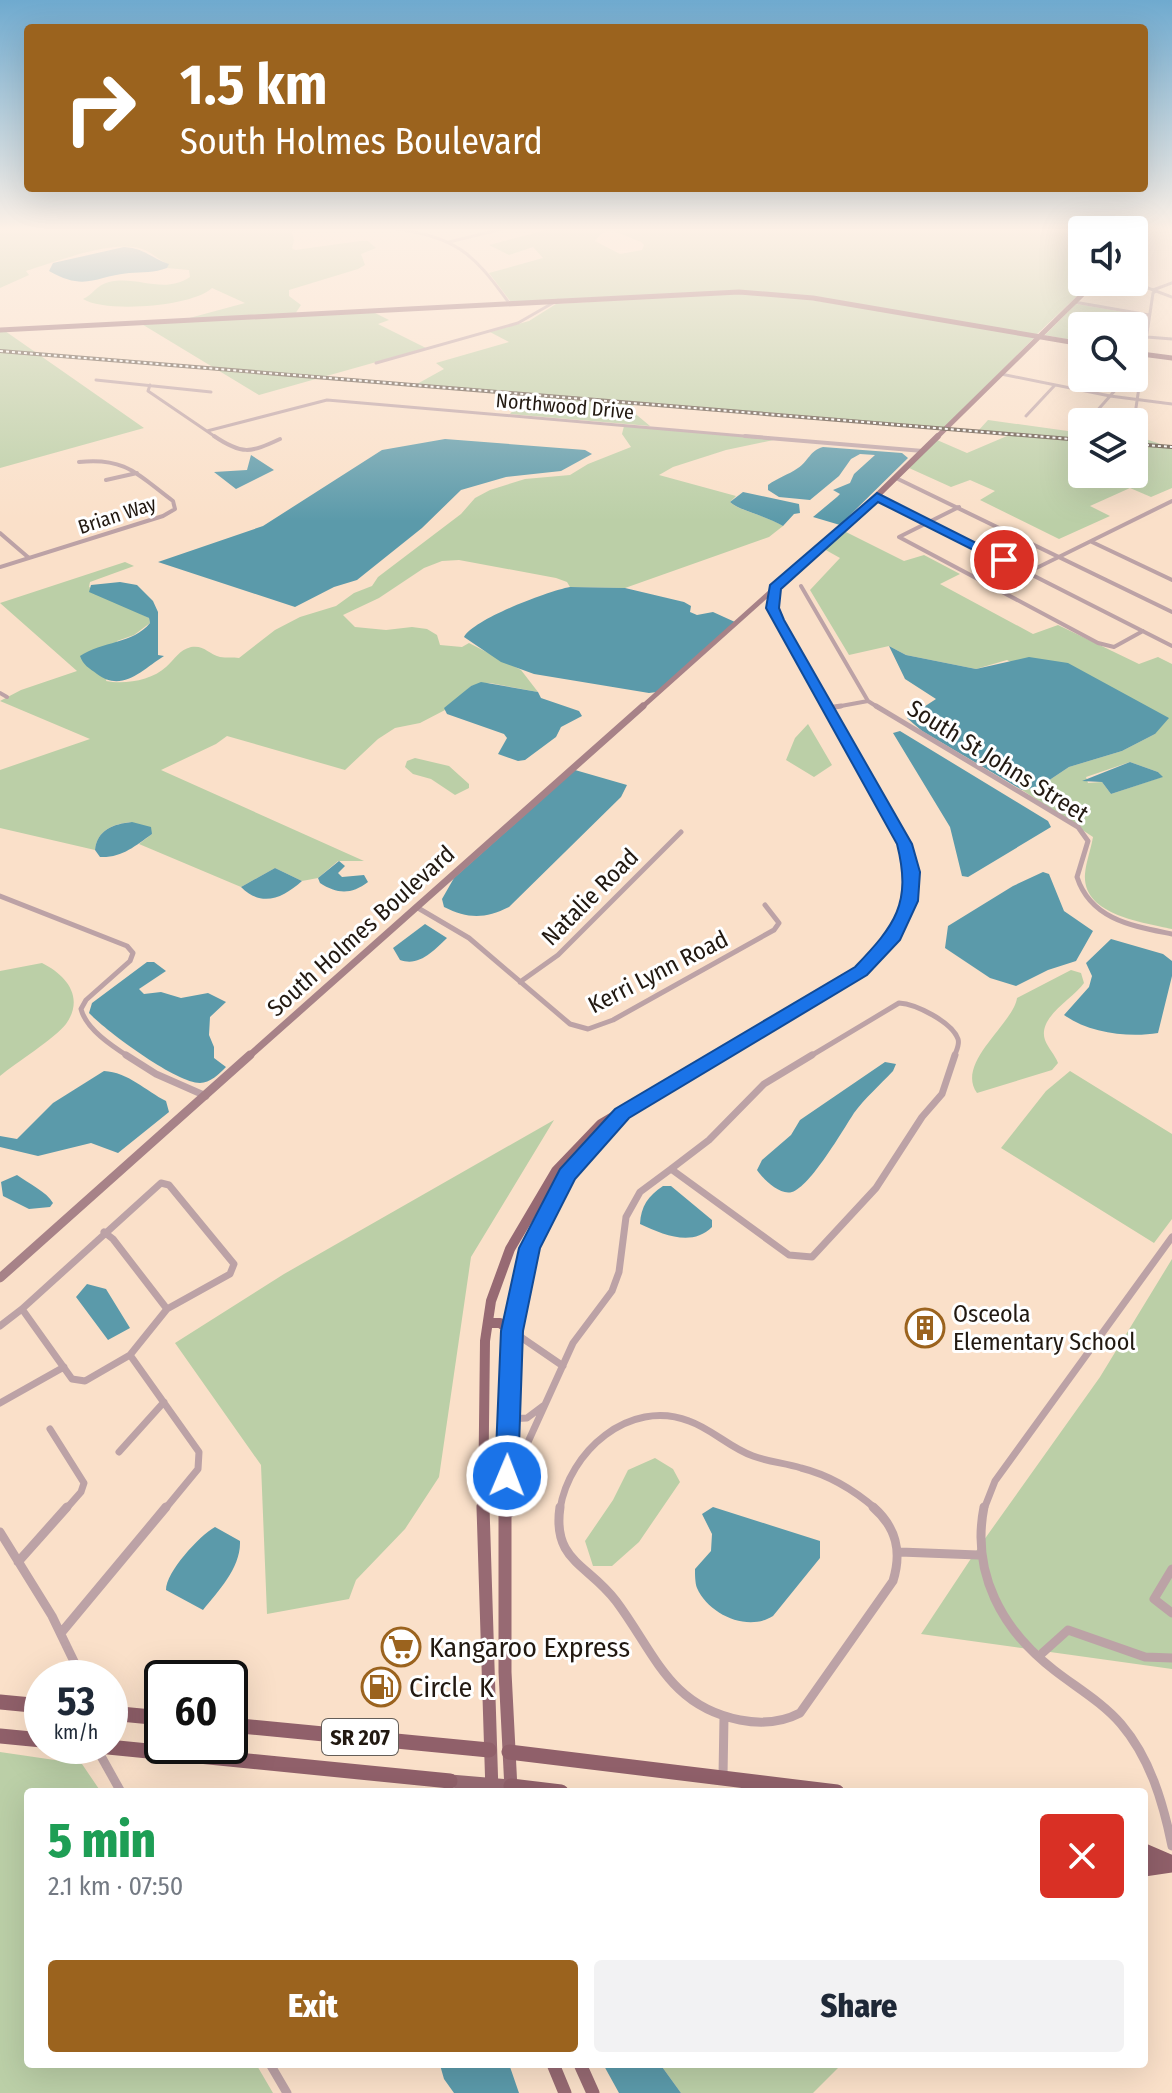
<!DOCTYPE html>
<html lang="en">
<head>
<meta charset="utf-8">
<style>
  :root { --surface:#fff; --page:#f2f2f3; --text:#1f2937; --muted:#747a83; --accent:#9b631e }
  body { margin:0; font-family:"Fira Sans Condensed",sans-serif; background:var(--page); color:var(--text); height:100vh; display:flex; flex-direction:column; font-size:30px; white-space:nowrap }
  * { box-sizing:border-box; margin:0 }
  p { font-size:26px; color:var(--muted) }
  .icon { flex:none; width:44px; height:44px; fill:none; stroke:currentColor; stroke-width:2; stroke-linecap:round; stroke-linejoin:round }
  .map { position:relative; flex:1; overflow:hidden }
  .panel { position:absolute; left:24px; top:1788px; width:1124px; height:280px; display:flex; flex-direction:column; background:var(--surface); border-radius:8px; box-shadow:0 8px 32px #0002 }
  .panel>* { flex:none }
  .hud { position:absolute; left:24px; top:24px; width:1124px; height:168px; border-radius:8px; box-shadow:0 8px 32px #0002; background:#9b631e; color:#fff; overflow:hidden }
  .tools { position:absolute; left:1068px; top:216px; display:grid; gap:16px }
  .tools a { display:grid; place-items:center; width:80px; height:80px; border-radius:8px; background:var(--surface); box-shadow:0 8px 32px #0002; font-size:40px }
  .speed { position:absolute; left:24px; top:1660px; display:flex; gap:16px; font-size:40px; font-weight:700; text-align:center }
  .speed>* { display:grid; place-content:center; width:104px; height:104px; border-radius:50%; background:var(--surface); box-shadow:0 8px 32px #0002; line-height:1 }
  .speed small { font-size:20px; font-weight:400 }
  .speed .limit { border:4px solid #111; border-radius:12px; background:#fff; color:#111 }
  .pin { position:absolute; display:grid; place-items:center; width:68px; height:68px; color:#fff; margin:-34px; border:4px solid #fff; border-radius:50%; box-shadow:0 2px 8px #0007 }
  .me { position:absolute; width:88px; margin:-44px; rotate:1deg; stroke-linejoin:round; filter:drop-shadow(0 0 6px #0008) }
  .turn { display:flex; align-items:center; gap:28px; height:168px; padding:0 24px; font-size:36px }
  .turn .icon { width:104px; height:104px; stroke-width:2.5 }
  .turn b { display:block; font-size:56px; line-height:68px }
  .round { display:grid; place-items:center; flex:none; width:84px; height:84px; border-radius:8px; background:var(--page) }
  .overview { display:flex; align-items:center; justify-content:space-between; height:136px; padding:0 24px }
  h1 { font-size:48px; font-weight:800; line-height:60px; color:#1e9e55 }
  .primary-button { display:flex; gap:16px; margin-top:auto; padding:16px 24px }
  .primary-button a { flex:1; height:92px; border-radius:8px; background:var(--accent); color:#fff; font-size:32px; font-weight:800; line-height:92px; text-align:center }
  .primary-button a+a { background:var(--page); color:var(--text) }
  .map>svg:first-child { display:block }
  .green { fill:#bbcfa7; fill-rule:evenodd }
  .water { fill:#5b9aaa }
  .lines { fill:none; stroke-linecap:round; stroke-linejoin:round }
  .minor-far4 { stroke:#bca2a6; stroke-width:3 }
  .minor-far3 { stroke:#bca2a6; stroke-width:4 }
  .minor-far2 { stroke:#bca2a6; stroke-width:5 }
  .minor-far1 { stroke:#bca2a6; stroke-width:7 }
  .minor { stroke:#bca2a6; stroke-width:9 }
  .secondary-far2 { stroke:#a78288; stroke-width:5 }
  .secondary-far1 { stroke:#a78288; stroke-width:7 }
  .secondary { stroke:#a78288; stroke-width:9 }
  .primary-far4 { stroke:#976a73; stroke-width:5 }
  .primary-far3 { stroke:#976a73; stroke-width:6 }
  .primary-far2 { stroke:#976a73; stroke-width:8 }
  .primary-far1 { stroke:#976a73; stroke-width:10 }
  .primary { stroke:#976a73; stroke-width:13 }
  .trunk { stroke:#90606a; stroke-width:15 }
  .rail-casing { stroke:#5a4c40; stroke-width:4 }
  .rail { stroke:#fff; stroke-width:2; stroke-dasharray:3; stroke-linecap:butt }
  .route { fill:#1a73e8; stroke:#114b97; stroke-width:2 }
  .labels { text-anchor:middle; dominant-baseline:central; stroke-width:6; stroke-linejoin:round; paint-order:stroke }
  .far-street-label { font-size:20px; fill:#221911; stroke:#fff }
  .shield { fill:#fff; stroke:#645e58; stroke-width:2 }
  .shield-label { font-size:22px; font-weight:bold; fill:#221911 }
  .street-label { font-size:24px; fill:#221911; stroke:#fff }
  .poi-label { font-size:24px; fill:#221911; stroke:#fff; text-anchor:start }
  .near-poi-label { font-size:28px; fill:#221911; stroke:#fff; text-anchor:start }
</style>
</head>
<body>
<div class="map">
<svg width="1172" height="2093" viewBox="0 0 1172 2093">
  <rect width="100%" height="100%" fill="#fae0c9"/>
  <path class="green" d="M0 228H299L292 232 294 241 292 248 295 250 360 241H368L376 248 361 254 365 265 358 269 289 290V296L301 305 295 314 182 320 245 303 212 288C192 307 105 313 83 299 94 294 96 285 109 282 138 275 163 295 190 277L189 270 167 268 168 264C158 260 152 252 142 249 113 239 55 262 26 271L29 275 0 288Z
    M542 228H1146L1134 241V230H1082V282H1092L1036 335 760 292 511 302 489 273 543 258 533 247 509 255 489 245 546 230ZM614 231 641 242 644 245 642 250 620 254 595 241 603 232Z
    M739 293 812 299 1035 337 944 428 634 403 632 411 650 426 510 414 526 395 417 384 444 369 436 363 509 342 490 332 529 321 556 304Z
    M1076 304 1147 316 1141 352 1134 351V326H1082V342L1045 335Z
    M373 312 389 320 378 324 426 348 259 395 140 323Z
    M0 331H5L144 428 0 468Z
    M988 420 1082 433V474H1134V435L1172 448V488L1151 497 1130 488 1090 506 1110 516 1059 539 980 500 995 491 970 480 951 487 909 468 937 440 967 453 1007 436 978 431Z
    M624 426 778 439 726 450 673 467 659 475 736 496 730 502C739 511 768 516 783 526L769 537 625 588 570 587 567 582 556 578 459 560 442 561 424 568 379 598 343 615 355 627 386 630 412 627 427 629 437 635 440 645 462 647 469 643 521 670 538 692 490 683 471 686 445 710 420 723 395 728 378 739 345 770 227 736 216 744 161 770 364 861H338L318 878 302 881 275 868 241 887 139 844 152 834 131 822C113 824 97 830 95 850L0 828V770L90 739 0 701 21 690 77 671 0 603 125 562 134 566 90 582 89 587 149 618 150 623 134 635 117 641 106 681C125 685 152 680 166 667 175 659 179 650 191 647 205 645 208 654 220 657 226 658 233 657 239 658L275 630 300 617 336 606 354 593 372 586 378 577 461 514 475 498 490 490 525 479 570 475 588 464 631 447 622 434Z
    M844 531 904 561 924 555 960 574 940 584 1033 634 1058 625 1139 664 1158 657 1172 664V929C1143 922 1082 915 1085 874 1086 862 1091 849 1093 837L1022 790 1039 787 1069 767 1122 751 1155 734 1007 660 976 669 906 655 889 646 849 655 810 590 840 558 824 549ZM1130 762 1158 772 1162 777 1111 794 1102 782 1088 783 1086 777Z
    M808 724 832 765 814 777 786 760 795 738Z
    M415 758 449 766 469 784V788L455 795 431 779 413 774 405 767 407 761Z
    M42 963C66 975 85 997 66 1024 55 1038 16 1063 0 1076V971Z
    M1071 970 1081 973 1084 983C1074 998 1037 1017 1045 1040 1048 1048 1055 1055 1058 1063L1052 1070 977 1093C955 1063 1014 1023 1017 998Z
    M1070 1071 1172 1134V1219L1154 1243 1001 1148 1046 1091Z
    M554 1120 471 1257 439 1477 405 1529 356 1580 349 1599 267 1614 261 1465 175 1343 284 1274Z
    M1172 1259V1669L921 1634 974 1554 1100 1377Z
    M655 1458 673 1469 680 1482 639 1542 612 1566H593L585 1541 613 1500 628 1470Z
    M0 1752 82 1764 101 1792H28V2064H256L273 2093H0Z
    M660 2064H842L813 2093H681Z"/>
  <path class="water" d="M124 247C144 248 151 258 169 264L167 268C154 273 143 272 129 273 95 276 86 292 49 271L53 263Z
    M445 439 585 450 592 454 561 471 506 477 461 490 422 528 357 580 334 587 295 607 158 562 263 526 382 450Z
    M823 447 902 453 908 458 840 525 813 517 837 497 840 494 833 490 850 483 854 474 875 455 860 454 851 459 839 476 810 500 779 497 768 490V485C777 478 788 475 798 468 809 461 809 451 823 447Z
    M251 455 274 470 236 489 214 472 247 470Z
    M743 492 799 504 800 513 794 514 783 526C767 516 740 511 730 502Z
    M120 582 137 585 153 601 158 612V655L164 656C142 670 122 693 97 674 89 668 83 665 80 656 102 641 133 644 150 623L149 618 89 592 91 585Z
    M570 587 625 588 684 602 691 606 690 612 697 615 713 612 735 622 657 692 649 693 534 674 501 662 464 637C474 619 548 591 570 587Z
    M889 646 906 655 976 669 1029 657 1068 663 1169 718 1155 734 1122 751 1069 767 1039 787 1022 790 922 731 907 718 936 699 905 679Z
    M481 682 538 692 541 698 579 711 582 716 561 727 556 737 525 760 518 761 498 754 507 738 504 734 447 714 444 708 471 686Z
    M900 731 1048 821 1051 827 968 877 962 876 950 827 893 733Z
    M1130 762 1158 772 1163 777 1111 794 1102 782 1082 781Z
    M575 770 627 785 621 797 509 907C485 919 468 919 444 907L442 899 454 878Z
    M132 822 151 827 152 834C135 846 122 858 100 857L95 850C97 830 113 824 132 822Z
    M339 861 345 866 338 873 342 877 364 875 368 882C351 895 337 894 320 883L318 878Z
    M275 868 302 881C283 898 262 908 241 887Z
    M1043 872 1049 874 1064 911 1093 931 1076 961 1048 970 1016 986 990 978 945 948 948 926 1013 886Z
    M425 924 447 938C434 950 420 967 400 960L393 948Z
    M1111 939 1163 954 1172 961V976L1158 1033C1129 1038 1089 1033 1064 1015L1089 987 1092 976 1086 963Z
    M147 962H154L166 971 139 989 144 994 161 992 181 998 208 993 226 1002 210 1017 209 1035 214 1047V1058L226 1067C219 1074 210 1083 200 1083 176 1083 106 1031 89 1013L92 1003Z
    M885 1062 896 1064 893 1071C880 1085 865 1098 854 1113 843 1130 810 1187 792 1192 780 1196 763 1179 757 1170L762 1160 791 1135 800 1120Z
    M104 1071C128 1072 146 1091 166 1101L169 1112 118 1153 91 1143 38 1156 0 1147V1136L17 1139 53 1103Z
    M17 1175C28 1183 47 1192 53 1203L50 1207 29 1209 3 1196 1 1182Z
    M663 1186H671L712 1220V1227C692 1247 664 1235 640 1224 641 1206 648 1196 663 1186Z
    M87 1284 106 1289 130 1328 108 1340 76 1297Z
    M713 1507 820 1541V1558L773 1616C748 1632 709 1615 697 1588 695 1583 695 1574 695 1569L711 1551 712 1534 702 1514Z
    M215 1527 240 1541C241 1568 218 1591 203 1610L166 1590C166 1572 199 1536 215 1527Z
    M509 2064 519 2093H454L444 2079 440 2065Z
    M603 2064H660L681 2093H619Z"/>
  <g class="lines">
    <path class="minor-far4" d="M392 228C456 238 471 250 509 303
      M449 242 506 228
      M1132 282 1172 297
      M1153 290 1172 283
      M1074 302 1149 315
      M1147 337 1172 339
      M376 363 518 323 558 300
      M1001 374 1110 396 1172 404
      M96 380 211 392
      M150 385 148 391 217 438
      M1026 416 1055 385
      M1088 421 1126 378
      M1134 421 1153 293 1156 291
      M207 431 327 400 768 438"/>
    <path class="minor-far3" d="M214 436C242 455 250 453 280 439
      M745 436 923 451
      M896 478 1172 612
      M106 480 137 473
      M877 496 1172 646
      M959 507 899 537 1098 643 1114 647 1143 631
      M0 533 29 558
      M1092 542 1172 580
      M0 567 163 516 175 509 173 501C138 475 126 457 79 462
      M801 586 868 701 879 708
      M994 589 1172 501
      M0 693 7 697
      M830 708 868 701"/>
    <path class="minor-far2" d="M876 706 1078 827 1088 841 1077 877C1091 920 1133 926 1172 934
      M828 708 841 706
      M0 896 127 946 133 953 130 961 86 1000 81 1009C86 1029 112 1046 129 1057
      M418 908 469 938 570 1024 588 1029 613 1020 774 930 779 923 765 905
      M520 982 558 955 681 832
      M809 1057 899 1003C916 1004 952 1022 958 1039 960 1045 956 1051 954 1057"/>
    <path class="minor-far1" d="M126 1055 156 1074 206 1096
      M671 1169 789 1255 812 1257 876 1188 922 1117 942 1094 955 1055
      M671 1169 709 1140 764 1084 812 1055
      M161 1183 169 1185 234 1264 230 1274 167 1309 130 1355 85 1381 72 1379 22 1309Z
      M104 1232 113 1239 167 1309
      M0 1326 22 1309
      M512 1331 563 1366
      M130 1355 199 1452 198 1469 165 1509
      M0 1403 64 1367
      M508 1419 527 1418 543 1406
      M50 1429 84 1483 81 1492 66 1509
      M119 1452 164 1402
      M511 1509 528 1442 573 1343 612 1291 619 1272 626 1217 640 1192 671 1169
      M560 1509C569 1452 629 1398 689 1421 712 1429 730 1448 753 1456 769 1462 785 1463 801 1468 829 1475 854 1490 876 1509
      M984 1509 995 1481 1172 1237"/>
    <path class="minor" d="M560 1507C552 1561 588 1564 616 1601 655 1653 669 1706 740 1720 761 1724 781 1723 800 1713L893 1581C902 1552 897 1528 873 1507
      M984 1507C971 1573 1002 1630 1054 1670 1077 1688 1102 1702 1121 1724 1150 1758 1163 1802 1172 1846
      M510 1513 512 1507
      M0 1532 52 1616 82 1678
      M900 1552 978 1555
      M18 1562 67 1507
      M1172 1569 1154 1599 1172 1613
      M61 1633 166 1507
      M1039 1656 1068 1630 1145 1657 1172 1658
      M97 1749 121 1792
      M723 1776 724 1717
      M270 2064 287 2093"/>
    <path class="secondary-far2" d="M641 708 775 588"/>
    <path class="secondary-far1" d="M248 1057 643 706"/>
    <path class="secondary" d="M0 1278 250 1055"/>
    <path class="primary-far4" d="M1134 243 1149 228
      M0 330 739 292 813 298 1082 344
      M1134 353 1172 358
      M936 438 1095 282"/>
    <path class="primary-far3" d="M827 708 778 620 773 608 775 588 847 525 938 436"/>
    <path class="primary-far2" d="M715 1057 861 971 888 943 905 915 910 883 904 844 826 706"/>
    <path class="primary-far1" d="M488 1323H500L512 1331
      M483 1509 485 1341 491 1301 510 1249 556 1171 601 1124 718 1055
      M505 1509C507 1412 498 1297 547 1210 566 1176 593 1148 618 1118"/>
    <path class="primary" d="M483 1507 492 1792
      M505 1507V1672L511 1789
      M450 1781 511 1786
      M553 2064 565 2093
      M580 2064 593 2093"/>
    <path class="trunk" d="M0 1702 42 1706
      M110 1713 162 1718
      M230 1725 489 1750
      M0 1736 42 1740
      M98 1746 450 1781
      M509 1752 837 1792
      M511 1786 561 1792
      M1144 1851 1172 1863
      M1144 1869 1172 1865"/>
    <g class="rail-casing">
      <path id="rail" d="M0 351 1082 440
        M1134 444 1172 447"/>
    </g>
    <use href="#rail" class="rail"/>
  </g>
  <linearGradient id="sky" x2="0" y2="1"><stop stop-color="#6faacf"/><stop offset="0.44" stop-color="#fdf1e7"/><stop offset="1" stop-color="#fdf1e7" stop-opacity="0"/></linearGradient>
  <rect width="1172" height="521" fill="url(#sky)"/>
  <path class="route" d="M877 493 1010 560 999 563 878 502 781 589 779 608 784 620 912 844 920 872 918 901 900 940 867 975 629 1118 575 1179 540 1248 523 1331 518 1476 515 1483 507 1486 498 1483 495 1476 501 1331 519 1248 560 1169 615 1109 855 967C895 925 912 904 897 844L766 608 770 585Z"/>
  <defs>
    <g id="building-ring" transform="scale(2)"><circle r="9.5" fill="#fff" stroke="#9b631e" stroke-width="1.5"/><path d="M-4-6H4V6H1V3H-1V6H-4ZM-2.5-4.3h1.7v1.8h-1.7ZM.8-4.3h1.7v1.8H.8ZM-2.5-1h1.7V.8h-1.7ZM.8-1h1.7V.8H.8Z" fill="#9b631e"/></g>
    <g id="supermarket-ring" transform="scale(2)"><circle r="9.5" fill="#fff" stroke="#9b631e" stroke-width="1.5"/><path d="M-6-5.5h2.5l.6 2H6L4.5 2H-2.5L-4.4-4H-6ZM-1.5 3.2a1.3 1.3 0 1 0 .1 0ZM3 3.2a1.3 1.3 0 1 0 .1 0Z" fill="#9b631e"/></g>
    <g id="fuel-ring" transform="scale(2)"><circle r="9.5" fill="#fff" stroke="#9b631e" stroke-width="1.5"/><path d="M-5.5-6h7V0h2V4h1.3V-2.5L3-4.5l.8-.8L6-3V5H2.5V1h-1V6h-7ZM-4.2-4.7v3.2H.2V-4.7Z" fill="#9b631e"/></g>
  </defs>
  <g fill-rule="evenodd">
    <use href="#building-ring" x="925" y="1328"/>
    <use href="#supermarket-ring" x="401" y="1647"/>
    <use href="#fuel-ring" x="381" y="1687"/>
  </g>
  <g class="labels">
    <g class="far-street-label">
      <text transform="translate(565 406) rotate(5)">Northwood Drive</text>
      <text transform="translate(117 515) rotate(-18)">Brian Way</text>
    </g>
    <rect class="shield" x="322" y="1719" width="76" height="36" rx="6"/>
    <g class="shield-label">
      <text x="360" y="1737">SR 207</text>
    </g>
    <g class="street-label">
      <text transform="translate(998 761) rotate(32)">South St Johns Street</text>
      <text transform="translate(590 897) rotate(-45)">Natalie Road</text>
      <text transform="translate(361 931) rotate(-42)">South Holmes Boulevard</text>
      <text transform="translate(658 972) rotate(-27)">Kerri Lynn Road</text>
    </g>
    <g class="poi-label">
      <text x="953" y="1314">Osceola<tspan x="953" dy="28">Elementary School</tspan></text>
    </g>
    <g class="near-poi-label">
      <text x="429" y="1647">Kangaroo Express</text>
      <text x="409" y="1687">Circle K</text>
    </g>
  </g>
</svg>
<div class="tools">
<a><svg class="icon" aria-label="sound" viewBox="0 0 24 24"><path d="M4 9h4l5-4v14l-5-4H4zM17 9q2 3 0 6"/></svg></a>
<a><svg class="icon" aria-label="search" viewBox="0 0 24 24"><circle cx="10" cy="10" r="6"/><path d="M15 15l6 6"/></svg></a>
<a><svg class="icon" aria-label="layers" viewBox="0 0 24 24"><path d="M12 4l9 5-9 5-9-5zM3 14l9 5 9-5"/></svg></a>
</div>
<div class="speed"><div>53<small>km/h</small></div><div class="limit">60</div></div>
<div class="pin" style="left:1004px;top:560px;background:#d93025"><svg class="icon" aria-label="arrive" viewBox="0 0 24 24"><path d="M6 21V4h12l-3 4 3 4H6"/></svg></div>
<svg class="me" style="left:507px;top:1476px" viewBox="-20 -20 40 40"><circle r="17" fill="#1a73e8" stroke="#fff" stroke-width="3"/><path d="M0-11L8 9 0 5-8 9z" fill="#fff"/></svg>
<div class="hud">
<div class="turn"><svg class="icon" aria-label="right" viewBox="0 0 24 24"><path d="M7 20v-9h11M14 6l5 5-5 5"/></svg><div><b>1.5 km</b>South Holmes Boulevard</div></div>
</div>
<section class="panel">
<div class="overview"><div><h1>5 min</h1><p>2.1 km · 07:50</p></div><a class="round" style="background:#d93025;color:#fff"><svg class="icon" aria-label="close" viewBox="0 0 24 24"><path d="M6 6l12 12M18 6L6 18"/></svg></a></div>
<div class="primary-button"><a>Exit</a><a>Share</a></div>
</section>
</div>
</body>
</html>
